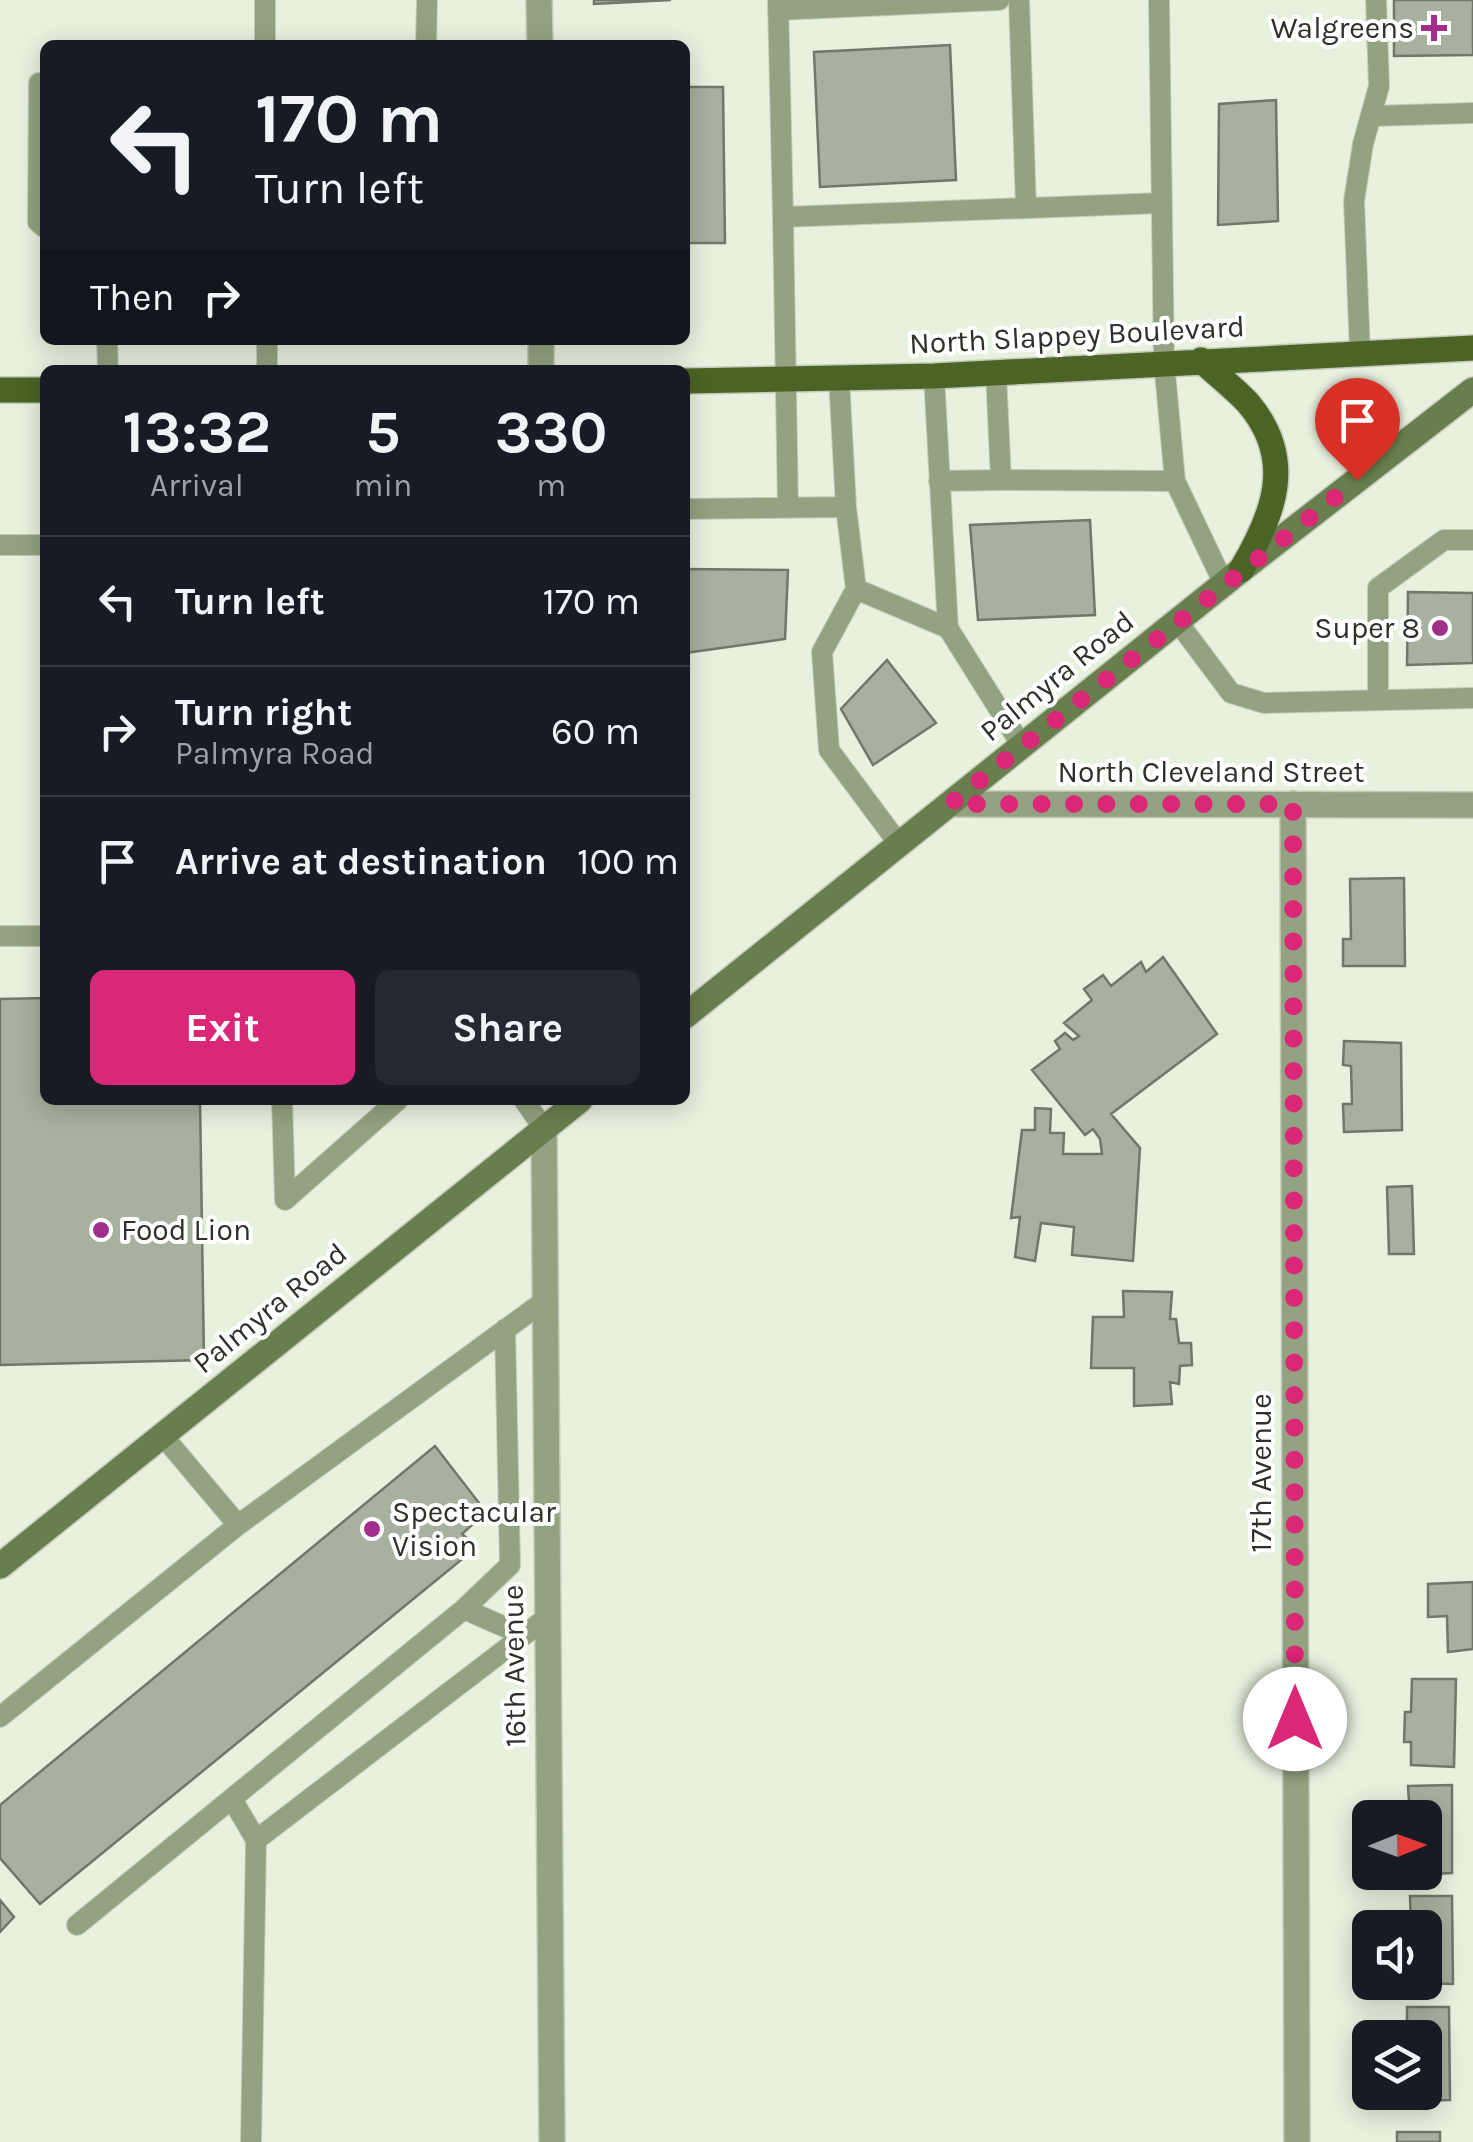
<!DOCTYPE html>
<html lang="en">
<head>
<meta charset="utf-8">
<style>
  :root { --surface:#171b24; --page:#242831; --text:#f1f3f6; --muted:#9ea1a6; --line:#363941; --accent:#db2777 }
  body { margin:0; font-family:Karla,sans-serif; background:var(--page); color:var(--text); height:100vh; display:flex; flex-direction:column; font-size:38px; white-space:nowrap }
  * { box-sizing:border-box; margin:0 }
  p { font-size:32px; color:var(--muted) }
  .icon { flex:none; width:55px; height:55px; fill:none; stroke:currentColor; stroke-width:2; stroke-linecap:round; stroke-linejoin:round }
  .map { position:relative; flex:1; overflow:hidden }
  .side { position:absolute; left:40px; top:365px; width:650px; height:740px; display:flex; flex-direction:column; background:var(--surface); border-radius:15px; box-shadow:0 5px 25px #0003 }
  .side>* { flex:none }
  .top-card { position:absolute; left:40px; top:40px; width:650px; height:305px; border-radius:15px; box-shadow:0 5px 25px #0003; background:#171b24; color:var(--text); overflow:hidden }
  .needle { width:65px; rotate:89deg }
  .fabs { position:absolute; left:1352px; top:1800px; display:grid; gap:20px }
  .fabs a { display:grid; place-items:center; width:90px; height:90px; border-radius:15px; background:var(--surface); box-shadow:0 5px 25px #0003; font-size:50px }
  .pin { position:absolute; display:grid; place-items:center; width:85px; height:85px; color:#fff; margin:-102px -42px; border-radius:50% 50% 50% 0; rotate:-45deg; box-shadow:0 0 10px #0007 }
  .pin .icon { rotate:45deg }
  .me { position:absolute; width:110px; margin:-55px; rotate:0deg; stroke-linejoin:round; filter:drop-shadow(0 0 8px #0008) }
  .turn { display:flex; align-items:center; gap:35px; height:210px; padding:0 50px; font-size:45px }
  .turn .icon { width:130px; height:130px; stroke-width:2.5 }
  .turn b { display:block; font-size:70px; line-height:85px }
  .then { display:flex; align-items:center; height:95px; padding:0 50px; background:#0003; gap:20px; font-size:38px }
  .eta { display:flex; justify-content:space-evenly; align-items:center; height:170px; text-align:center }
  .eta b { font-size:60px; font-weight:700; line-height:70px }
  .cta { display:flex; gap:20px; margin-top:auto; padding:20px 50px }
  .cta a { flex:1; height:115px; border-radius:15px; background:var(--accent); color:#fff; font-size:40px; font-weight:700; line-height:115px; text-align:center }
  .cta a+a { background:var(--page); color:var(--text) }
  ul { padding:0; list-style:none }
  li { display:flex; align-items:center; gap:30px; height:130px; padding:0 50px; border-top:2px solid var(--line) }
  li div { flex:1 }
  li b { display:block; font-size:38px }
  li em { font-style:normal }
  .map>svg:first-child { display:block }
  .building { fill:#a8b09f; stroke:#707867; stroke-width:2.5 }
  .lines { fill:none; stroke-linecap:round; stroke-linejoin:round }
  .lane-casing { stroke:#c3caba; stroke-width:22 }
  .street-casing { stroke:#c3caba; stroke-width:28 }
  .secondary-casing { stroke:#c3caba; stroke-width:28 }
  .primary-casing { stroke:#c3caba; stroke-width:28 }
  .lane { stroke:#93a281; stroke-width:20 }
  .street { stroke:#93a281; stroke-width:25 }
  .secondary { stroke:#697e4d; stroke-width:25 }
  .primary { stroke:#4b6325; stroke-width:25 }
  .route { stroke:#db2777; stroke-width:18; stroke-dasharray:0 32.4 }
  .poi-dot { fill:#a12e8a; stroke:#fff; stroke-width:4 }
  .labels { text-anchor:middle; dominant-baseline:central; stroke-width:8; stroke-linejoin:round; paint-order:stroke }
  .poi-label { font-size:30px; fill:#2e312a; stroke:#fff; text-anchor:end }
  .street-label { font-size:30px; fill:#2e312a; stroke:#fff }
</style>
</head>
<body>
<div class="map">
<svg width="1473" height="2142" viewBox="0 0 1473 2142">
  <rect width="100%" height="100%" fill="#e8f0de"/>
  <path class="building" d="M594 0H671L594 4Z
    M1394 0H1473V55L1394 56Z
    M950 45 956 180 820 187 814 52Z
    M685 87H723L725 243H685Z
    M1276 100 1278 221 1218 225 1219 104Z
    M1090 520 1095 615 978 620 970 525Z
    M685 569 788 570 785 639 685 653Z
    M1408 592 1473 593V663L1407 665Z
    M887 660 936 723 873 765 841 709Z
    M1404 878 1405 966H1343V939H1351L1350 879Z
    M1404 878 1405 966H1343V939H1351L1350 879Z
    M1163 957 1217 1034 1111 1114 1140 1148 1133 1261 1072 1255 1074 1227 1041 1223 1035 1261 1015 1257 1020 1217 1011 1218 1022 1130H1035V1108L1051 1109 1050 1133H1064L1063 1154H1102L1100 1139 1093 1129 1085 1135 1032 1070 1060 1049 1055 1041 1065 1033 1073 1040 1079 1036 1064 1023 1092 1000 1084 989 1103 975 1111 986 1141 962 1146 972Z
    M45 998V1100H200L204 1360 0 1365V999Z
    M1344 1041 1401 1043 1402 1130 1344 1132 1343 1104H1352L1351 1066 1343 1065Z
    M1412 1186 1414 1254H1389L1387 1187Z
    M1123 1291 1172 1292 1170 1319H1176L1179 1343H1191L1192 1365 1180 1366 1179 1384 1170 1382 1172 1404 1134 1406V1368H1091L1093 1317H1124Z
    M435 1446 486 1512 462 1534 477 1547 40 1904 0 1858V1805Z
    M1473 1582V1649L1448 1652 1447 1616 1428 1617V1584Z
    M1412 1679H1456L1454 1767 1411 1765V1742H1404L1405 1712H1411Z
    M1452 1785V1873L1410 1875V1872H1425V1818H1410L1408 1786Z
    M1410 1896H1452L1453 1984 1410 1983 1425 1982V1928H1411Z
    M0 1900 14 1917 0 1932Z
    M1407 2007H1449L1450 2100 1406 2101 1407 2092H1425V2038H1407Z
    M1397 2132H1440V2142H1397Z"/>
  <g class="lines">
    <g class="lane-casing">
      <path id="lane" d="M265 0V45
        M778 0 783 217 1162 203
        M1019 0 1026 208
        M1159 0 1164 362 1175 481
        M778 10 999 0
        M426 45 427 0
        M45 83H39L38 222 45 228
        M1373 116 1473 113
        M783 217 788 508
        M107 340 108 370
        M267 340V370
        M1360 353 1354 201 1363 144 1379 86 1376 0
        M996 373 1001 480 1175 481 1224 584
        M934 376 948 628
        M939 481 1001 480
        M846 507 856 589 948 628 1022 746
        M685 509 846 507 839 378
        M0 545H45
        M856 589 822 652 829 750 899 844
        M1177 621 1231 693 1264 703 1473 698
        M1378 700V588L1444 540H1473
        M0 936H45
        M282 1100 285 1200 398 1100
        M524 1100 544 1129
        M238 1525 543 1302
        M464 1609 523 1635
        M0 1717 238 1525 163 1436
        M232 1799 256 1840
        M77 1925 464 1609 510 1565 505 1329
        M251 2142 256 1840 545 1619"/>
    </g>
    <g class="street-casing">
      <path id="street" d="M539 0 540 45
        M541 340V370
        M950 804 1473 805
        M1293 804 1297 2142
        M544 1129 552 2142"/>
    </g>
    <g class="secondary-casing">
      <path id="secondary" d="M685 1016 1241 570 1473 390
        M0 1566 580 1100"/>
    </g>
    <g class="primary-casing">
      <path id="primary" d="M1201 360C1216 374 1234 388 1248 403 1296 459 1274 515 1241 570
        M685 381 934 376 1473 348
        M0 390H45"/>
    </g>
    <use href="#lane" class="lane"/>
    <use href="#street" class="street"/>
    <use href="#secondary" class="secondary"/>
    <use href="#primary" class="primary"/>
  </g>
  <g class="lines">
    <path class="route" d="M1295 1719 1293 804H950L1357 480"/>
  </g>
  <g class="poi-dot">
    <path d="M1429 13h10v10h10v10h-10v10h-10v-10h-10v-10h10z"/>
    <circle cx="1440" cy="628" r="10"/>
    <circle cx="101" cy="1230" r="10"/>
    <circle cx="372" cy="1529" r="10"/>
  </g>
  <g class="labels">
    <g class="poi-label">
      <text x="1414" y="28">Walgreens</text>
      <text x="1420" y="628">Super 8</text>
      <text x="121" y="1230" text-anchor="start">Food Lion</text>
      <text x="392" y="1512" text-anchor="start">Spectacular<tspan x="392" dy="34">Vision</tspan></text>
    </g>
    <g class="street-label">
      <text transform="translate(1077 335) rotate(-3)">North Slappey Boulevard</text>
      <text transform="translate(1057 676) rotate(-39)">Palmyra Road</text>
      <text x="1211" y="772">North Cleveland Street</text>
      <text transform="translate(270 1308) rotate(-39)">Palmyra Road</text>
      <text transform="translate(1261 1473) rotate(-90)">17th Avenue</text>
      <text transform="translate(514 1666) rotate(-91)">16th Avenue</text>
    </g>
  </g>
</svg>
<div class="fabs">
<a><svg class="needle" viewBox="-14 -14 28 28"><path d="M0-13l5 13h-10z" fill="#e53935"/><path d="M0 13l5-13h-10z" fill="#9ea1a6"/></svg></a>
<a><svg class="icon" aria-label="sound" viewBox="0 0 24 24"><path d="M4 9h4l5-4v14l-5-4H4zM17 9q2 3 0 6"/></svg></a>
<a><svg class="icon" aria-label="layers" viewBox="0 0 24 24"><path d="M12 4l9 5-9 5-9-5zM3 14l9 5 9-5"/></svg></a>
</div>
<div class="pin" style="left:1357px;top:480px;background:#d93025"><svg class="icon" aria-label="arrive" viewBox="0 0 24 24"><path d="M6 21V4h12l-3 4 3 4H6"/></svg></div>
<svg class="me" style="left:1295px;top:1719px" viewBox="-20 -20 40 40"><circle r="19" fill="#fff"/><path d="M0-13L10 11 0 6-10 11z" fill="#db2777"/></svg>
<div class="top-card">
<div class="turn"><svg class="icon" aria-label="left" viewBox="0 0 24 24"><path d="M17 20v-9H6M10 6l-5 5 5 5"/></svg><div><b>170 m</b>Turn left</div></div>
<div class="then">Then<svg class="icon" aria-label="right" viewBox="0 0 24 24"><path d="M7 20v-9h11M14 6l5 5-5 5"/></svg></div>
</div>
<section class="side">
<div class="eta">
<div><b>13:32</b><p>Arrival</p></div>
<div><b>5</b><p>min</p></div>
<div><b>330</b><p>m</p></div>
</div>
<ul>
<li><svg class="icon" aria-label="left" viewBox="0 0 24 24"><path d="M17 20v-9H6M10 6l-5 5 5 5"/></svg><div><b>Turn left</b></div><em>170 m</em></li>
<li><svg class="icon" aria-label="right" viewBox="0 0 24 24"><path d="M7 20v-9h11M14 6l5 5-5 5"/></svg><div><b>Turn right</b><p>Palmyra Road</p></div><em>60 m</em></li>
<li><svg class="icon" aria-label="arrive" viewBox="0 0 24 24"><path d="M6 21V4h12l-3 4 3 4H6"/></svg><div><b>Arrive at destination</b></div><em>100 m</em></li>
</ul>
<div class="cta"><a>Exit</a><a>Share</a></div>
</section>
</div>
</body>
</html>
